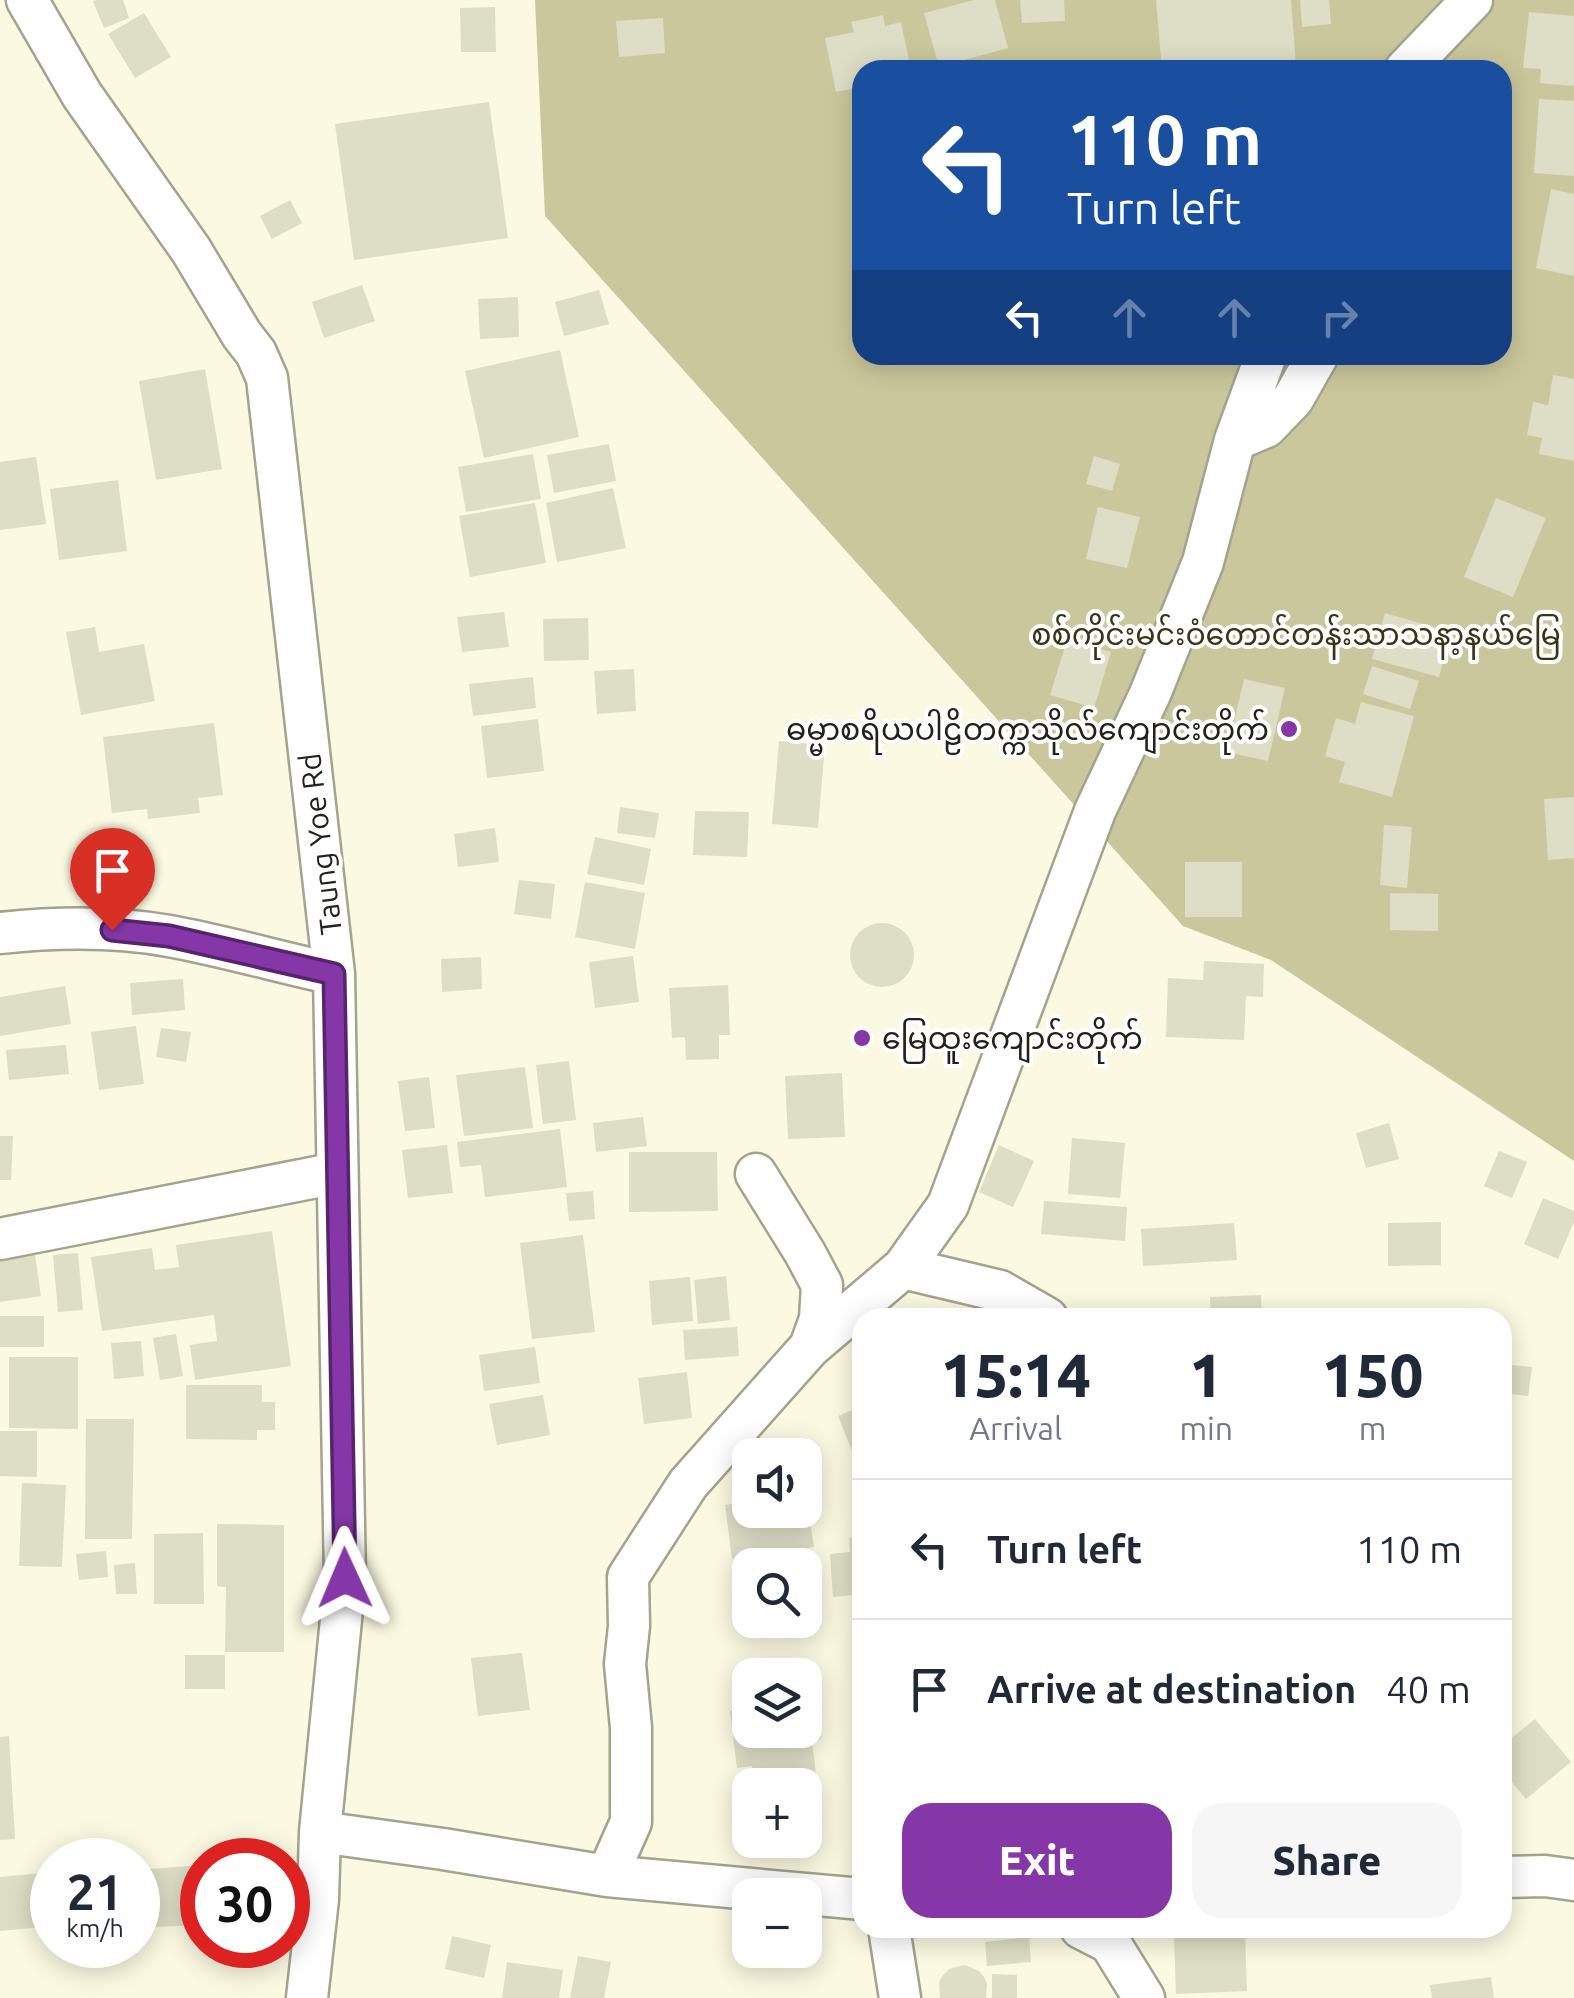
<!DOCTYPE html>
<html lang="en">
<head>
<meta charset="utf-8">
<style>
  :root { --surface:#fff; --page:#f6f6f7; --text:#1f2937; --muted:#747a83; --line:#e0e1e3; --accent:#8537a7 }
  body { margin:0; font-family:Ubuntu,"Noto Sans Myanmar",sans-serif; background:var(--page); color:var(--text); height:100vh; display:flex; flex-direction:column; font-size:38px; white-space:nowrap }
  * { box-sizing:border-box; margin:0 }
  p { font-size:32px; color:var(--muted) }
  .icon { flex:none; width:55px; height:55px; fill:none; stroke:currentColor; stroke-width:2; stroke-linecap:round; stroke-linejoin:round }
  .map { position:relative; flex:1; overflow:hidden }
  .side { position:absolute; left:852px; top:1308px; width:660px; height:630px; display:flex; flex-direction:column; background:var(--surface); border-radius:30px; box-shadow:0 5px 25px #0003 }
  .side>* { flex:none }
  .banner { position:absolute; left:852px; top:60px; width:660px; height:305px; border-radius:30px; box-shadow:0 5px 25px #0003; background:#1a4fa0; color:#fff; overflow:hidden }
  .fabs { position:absolute; left:732px; top:1438px; display:grid; gap:20px }
  .fabs a { display:grid; place-items:center; width:90px; height:90px; border-radius:20px; background:var(--surface); box-shadow:0 5px 25px #0003; font-size:50px }
  .speed { position:absolute; left:30px; top:1838px; display:flex; gap:20px; font-size:50px; font-weight:700; text-align:center }
  .speed>* { display:grid; place-content:center; width:130px; height:130px; border-radius:50%; background:var(--surface); box-shadow:0 5px 25px #0003; line-height:1 }
  .speed small { font-size:25px; font-weight:400 }
  .speed .limit { border:15px solid #d22; background:#fff; color:#111 }
  .pin { position:absolute; display:grid; place-items:center; width:85px; height:85px; color:#fff; margin:-102px -42px; border-radius:50% 50% 50% 0; rotate:-45deg; box-shadow:0 0 10px #0007 }
  .pin .icon { rotate:45deg }
  .me { position:absolute; width:110px; margin:-55px; rotate:359deg; stroke-linejoin:round; filter:drop-shadow(0 0 8px #0008) }
  .turn { display:flex; align-items:center; gap:35px; height:210px; padding:0 50px; font-size:45px }
  .turn .icon { width:130px; height:130px; stroke-width:2.5 }
  .turn b { display:block; font-size:70px; line-height:85px }
  .lanes { display:flex; align-items:center; height:95px; padding:0 50px; background:#0003; justify-content:center; gap:50px; direction:ltr }
  .lanes .off { opacity:.35 }
  .eta { display:flex; justify-content:space-evenly; align-items:center; height:170px; text-align:center }
  .eta b { font-size:60px; font-weight:800; line-height:70px }
  .cta { display:flex; gap:20px; margin-top:auto; padding:20px 50px }
  .cta a { flex:1; height:115px; border-radius:30px; background:var(--accent); color:#fff; font-size:40px; font-weight:800; line-height:115px; text-align:center }
  .cta a+a { background:var(--page); color:var(--text) }
  ul { padding:0; list-style:none }
  li { display:flex; align-items:center; gap:30px; height:140px; padding:0 50px; border-top:2px solid var(--line) }
  li div { flex:1 }
  li b { display:block; font-size:38px }
  li em { font-style:normal }
  .map>svg:first-child { display:block }
  .green { fill:#cbc79c; fill-rule:evenodd }
  .building { fill:#deddc5 }
  .lines { fill:none; stroke-linecap:round; stroke-linejoin:round }
  .street-casing { stroke:#a4a38d; stroke-width:45 }
  .street { stroke:#fff; stroke-width:40 }
  .route-casing { stroke:#56246d; stroke-width:25 }
  .route { stroke:#8537a7; stroke-width:18 }
  .poi-dot { fill:#8537a7; stroke:#fff; stroke-width:4 }
  .labels { text-anchor:middle; dominant-baseline:central; stroke-width:8; stroke-linejoin:round; paint-order:stroke }
  .park-label { font-size:30px; fill:#383516; stroke:#fff }
  .poi-label { font-size:30px; fill:#222219; stroke:#fff; text-anchor:end }
  .street-label { font-size:30px; fill:#222219; stroke:#fff }
</style>
</head>
<body>
<div class="map">
<svg width="1574" height="1998" viewBox="0 0 1574 1998">
  <rect width="100%" height="100%" fill="#fbf9e1"/>
  <path class="green" d="M535 0H1574V1161L1271 960 1183 926 545 216ZM862 70H1502V355H862Z"/>
  <path class="building" d="M96 0H123L129 18 104 28 93 1Z
    M974 0H995L1008 48 939 67 924 13Z
    M1020 0H1064L1065 21 1022 23Z
    M1156 0H1291L1296 65 1240 70H1162Z
    M1300 0H1329L1331 24 1302 27Z
    M495 7 496 52H461L460 8Z
    M1529 12 1574 16V86L1540 83 1541 69 1523 68Z
    M144 13 171 57 135 78 108 34Z
    M883 15 885 26 901 22 911 70H862V87L836 92 825 38 854 32 851 22Z
    M663 18 665 53 619 57 616 21Z
    M1539 99 1574 101V176L1534 173Z
    M489 102 508 238 354 260 335 124Z
    M1551 189 1574 194V276L1536 268Z
    M290 200 302 223 272 239 260 216Z
    M362 285 375 321 324 338 312 302Z
    M599 290 609 324 564 336 555 302Z
    M518 297 519 337 480 339 478 299Z
    M560 350 579 437 484 458 465 371Z
    M205 369 222 469 156 480 139 381Z
    M1553 375 1574 379V461L1539 454 1542 438 1527 435 1533 402 1548 405Z
    M609 444 616 481 554 493 547 455Z
    M533 454 541 499 466 512 458 467Z
    M1094 456 1120 464 1112 491 1086 484Z
    M36 457 46 524 0 530V462Z
    M118 480 127 551 59 560 50 489Z
    M613 488 626 548 557 562 546 503Z
    M1496 498 1546 518 1513 597 1464 577Z
    M535 503 546 563 470 577 459 516Z
    M1098 507 1140 517 1127 568 1086 559Z
    M504 612 509 647 462 652 457 617Z
    M1385 613 1451 632 1439 677 1372 659Z
    M588 618 589 660 544 661 543 619Z
    M95 627 99 652 144 644 155 701 81 715 66 632Z
    M1067 640 1111 652 1094 708 1050 695Z
    M1372 666 1419 681 1410 709 1363 694Z
    M634 669 636 711 597 714 594 671Z
    M533 677 536 708 473 716 469 684Z
    M1244 679 1285 688 1268 761 1227 752Z
    M1361 702 1414 716 1392 797 1339 782 1345 762 1325 756 1336 718 1355 724Z
    M538 719 544 771 487 778 481 726Z
    M214 723 223 795 198 798 200 813 148 819 147 809 112 813 103 737Z
    M779 741 825 745 818 828 772 824Z
    M1574 797V858L1548 860 1544 799Z
    M620 807 659 813 655 838 617 833Z
    M695 811 749 812 747 857 693 855Z
    M1384 825 1412 827 1407 888 1380 885Z
    M495 828 499 862 458 867 454 834Z
    M595 837 651 849 644 885 587 874Z
    M1185 862H1242V917H1185Z
    M519 880 555 884 551 919 514 914Z
    M585 882 645 893 635 949 575 937Z
    M1390 893 1438 894V931L1390 930Z
    M850 955a32 32 0 1 1 64 0a32 32 0 1 1-64 0Z
    M633 956 639 1002 595 1008 589 962Z
    M481 957 482 989 442 992 441 959Z
    M1204 961 1264 964 1263 997 1246 996 1244 1040 1166 1037 1168 978 1203 980Z
    M183 979 185 1010 132 1015 130 983Z
    M728 985 730 1035H719V1059L686 1060 685 1037 672 1038 669 988Z
    M65 986 71 1024 0 1036V997Z
    M136 1026 144 1084 99 1090 91 1032Z
    M161 1028 191 1032 186 1062 156 1057Z
    M66 1045 69 1074 9 1080 6 1050Z
    M569 1061 576 1120 543 1124 536 1065Z
    M525 1067 533 1128 464 1136 456 1075Z
    M842 1073 845 1137 788 1139 785 1076Z
    M429 1077 435 1128 405 1131 398 1081Z
    M643 1117 647 1146 596 1152 593 1123Z
    M1389 1123 1399 1159 1366 1168 1356 1133Z
    M560 1129 567 1187 485 1197 481 1165 460 1167 457 1142Z
    M0 1136H13L11 1180H0Z
    M1072 1138 1125 1143 1120 1198 1068 1194Z
    M447 1145 453 1193 408 1198 402 1150Z
    M999 1145 1034 1161 1013 1207 979 1192Z
    M1499 1151 1527 1162 1512 1198 1484 1186Z
    M629 1152H717L718 1211 629 1212Z
    M593 1191 595 1219 569 1221 566 1193Z
    M1543 1198 1574 1211V1222L1558 1259 1524 1244Z
    M1044 1201 1127 1207 1125 1241 1041 1234Z
    M1441 1222V1265L1388 1266V1223Z
    M1234 1223 1237 1260 1143 1266 1141 1229Z
    M272 1231 291 1366 195 1380 190 1345 217 1341 214 1315 102 1331 91 1257 152 1248 155 1270 179 1267 176 1245Z
    M583 1235 595 1332 532 1339 520 1243Z
    M78 1253 83 1310 58 1312 53 1255Z
    M35 1255 41 1296 0 1302V1259Z
    M726 1276 730 1320 698 1324 694 1280Z
    M690 1277 693 1321 652 1325 649 1281Z
    M1261 1295 1262 1318H1211L1210 1297Z
    M0 1316H44V1347H0Z
    M737 1327 739 1356 685 1360 683 1330Z
    M176 1334 183 1376 160 1380 153 1338Z
    M141 1341 144 1376 114 1379 111 1343Z
    M535 1347 540 1383 484 1391 479 1355Z
    M9 1357H78V1429L9 1428Z
    M1502 1364 1532 1367 1528 1396 1502 1393Z
    M687 1372 692 1418 644 1424 638 1378Z
    M186 1385H262V1402H275V1430H257V1440L186 1439Z
    M543 1395 550 1435 497 1445 489 1404Z
    M862 1406V1476L838 1416Z
    M86 1419H134L132 1539H85Z
    M0 1431H37V1477L0 1476Z
    M22 1483 66 1485 62 1567 19 1566Z
    M750 1502V1510H805V1502H807L814 1547 775 1553 777 1565H752L750 1556 732 1559 725 1505Z
    M217 1524 284 1525V1652H225L226 1587 217 1586Z
    M203 1533 204 1604H154V1534Z
    M862 1537V1612L856 1613 854 1595 833 1597 830 1554 850 1552 849 1538Z
    M106 1551 108 1577 79 1580 76 1554Z
    M135 1563 137 1594H116L114 1565Z
    M522 1653 530 1710 478 1716 471 1658Z
    M185 1655H225V1689H185Z
    M816 1701 821 1739 812 1740 817 1784 754 1785 752 1766 737 1768 730 1711 750 1709V1730H805V1703Z
    M1535 1719 1571 1762 1526 1799 1502 1770V1746Z
    M9 1736 15 1839 0 1840V1737Z
    M202 1865V1925L154 1927 150 1869Z
    M52 1872V1926L0 1931V1877Z
    M1245 1934 1247 1991 1176 1994 1174 1937Z
    M452 1936 491 1945 484 1978 445 1969Z
    M1029 1937 1031 1962 987 1966 985 1942Z
    M578 1956 611 1962 604 1998H570Z
    M507 1962 563 1970 559 1998H502Z
    M965 1965 979 1971 984 1977 987 1984 986 1998H940L939 1982 943 1975 949 1969Z
    M992 1974 1017 1975V1998H992Z
    M1491 1977 1494 1998H1432L1430 1985Z"/>
  <g class="lines">
    <g class="street-casing">
      <path id="street" d="M27 0 82 95 191 250 242 335 256 353 267 378 334 974 345 1579 320 1832 318 1899 307 1998
        M1405 70 1472 0
        M1235 440 1266 427 1293 399 1318 355
        M0 933C56 927 113 926 169 936 224 946 279 962 334 974
        M756 1174 805 1253 822 1285 820 1319 810 1347
        M0 1239 337 1173
        M903 1268 1000 1291 1047 1318
        M320 1832 443 1849 607 1876 862 1899
        M607 1876 631 1822V1728L625 1664 629 1626 628 1577 688 1484 810 1347 903 1268 948 1205 1095 811 1150 694 1203 562 1235 440 1266 355
        M1502 1877 1545 1876 1574 1880
        M889 1928 900 1998
        M1081 1928 1110 1943 1144 1998"/>
    </g>
    <use href="#street" class="street"/>
  </g>
  <g class="lines">
    <g class="route-casing">
      <path id="route" d="M112 930 169 936 334 974 345 1578"/>
    </g>
    <use href="#route" class="route"/>
  </g>
  <g class="poi-dot">
    <circle cx="1289" cy="729" r="10"/>
    <circle cx="862" cy="1038" r="10"/>
  </g>
  <g class="labels">
    <g class="park-label">
      <text x="1296" y="634">စစ်ကိုင်းမင်းဝံတောင်တန်းသာသနာ့နယ်မြေ</text>
    </g>
    <g class="poi-label">
      <text x="1269" y="729">ဓမ္မာစရိယပါဠိတက္ကသိုလ်ကျောင်းတိုက်</text>
      <text x="882" y="1038" text-anchor="start">မြေထူးကျောင်းတိုက်</text>
    </g>
    <g class="street-label">
      <text transform="translate(320 844) rotate(-97)">Taung Yoe Rd</text>
    </g>
  </g>
</svg>
<div class="fabs">
<a><svg class="icon" aria-label="sound" viewBox="0 0 24 24"><path d="M4 9h4l5-4v14l-5-4H4zM17 9q2 3 0 6"/></svg></a>
<a><svg class="icon" aria-label="search" viewBox="0 0 24 24"><circle cx="10" cy="10" r="6"/><path d="M15 15l6 6"/></svg></a>
<a><svg class="icon" aria-label="layers" viewBox="0 0 24 24"><path d="M12 4l9 5-9 5-9-5zM3 14l9 5 9-5"/></svg></a>
<a>+</a>
<a>−</a>
</div>
<div class="speed"><div>21<small>km/h</small></div><div class="limit">30</div></div>
<div class="pin" style="left:112px;top:930px;background:#d93025"><svg class="icon" aria-label="arrive" viewBox="0 0 24 24"><path d="M6 21V4h12l-3 4 3 4H6"/></svg></div>
<svg class="me" style="left:345px;top:1578px" viewBox="-20 -20 40 40"><path d="M0-17L14 15 0 8-14 15z" fill="#8537a7" stroke="#fff" stroke-width="4"/></svg>
<div class="banner">
<div class="turn"><svg class="icon" aria-label="left" viewBox="0 0 24 24"><path d="M17 20v-9H6M10 6l-5 5 5 5"/></svg><div><b>110 m</b>Turn left</div></div>
<div class="lanes"><svg class="icon" aria-label="left" viewBox="0 0 24 24"><path d="M17 20v-9H6M10 6l-5 5 5 5"/></svg><svg class="icon off" aria-label="ahead" viewBox="0 0 24 24"><path d="M12 20V5M6 11l6-6 6 6"/></svg><svg class="icon off" aria-label="ahead" viewBox="0 0 24 24"><path d="M12 20V5M6 11l6-6 6 6"/></svg><svg class="icon off" aria-label="right" viewBox="0 0 24 24"><path d="M7 20v-9h11M14 6l5 5-5 5"/></svg></div>
</div>
<section class="side">
<div class="eta">
<div><b>15:14</b><p>Arrival</p></div>
<div><b>1</b><p>min</p></div>
<div><b>150</b><p>m</p></div>
</div>
<ul>
<li><svg class="icon" aria-label="left" viewBox="0 0 24 24"><path d="M17 20v-9H6M10 6l-5 5 5 5"/></svg><div><b>Turn left</b></div><em>110 m</em></li>
<li><svg class="icon" aria-label="arrive" viewBox="0 0 24 24"><path d="M6 21V4h12l-3 4 3 4H6"/></svg><div><b>Arrive at destination</b></div><em>40 m</em></li>
</ul>
<div class="cta"><a>Exit</a><a>Share</a></div>
</section>
</div>
</body>
</html>
